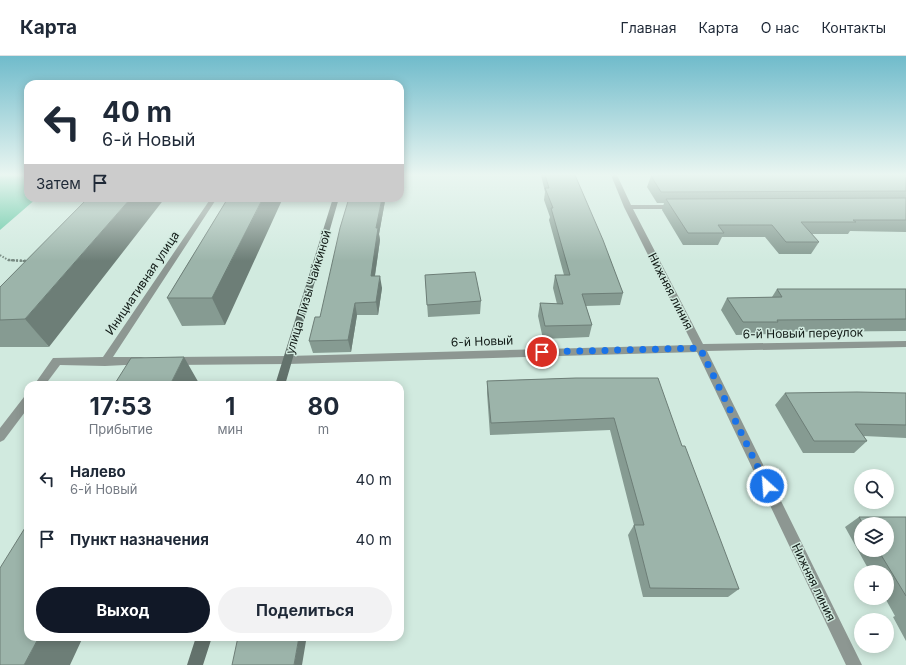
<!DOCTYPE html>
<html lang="ru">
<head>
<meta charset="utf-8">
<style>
  :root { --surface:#fff; --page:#f2f2f3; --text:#1f2937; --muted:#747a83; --line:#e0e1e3; --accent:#111827 }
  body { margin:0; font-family:Inter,sans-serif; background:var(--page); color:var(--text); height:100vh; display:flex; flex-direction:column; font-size:15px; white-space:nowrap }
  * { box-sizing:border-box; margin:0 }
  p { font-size:13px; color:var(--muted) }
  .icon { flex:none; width:22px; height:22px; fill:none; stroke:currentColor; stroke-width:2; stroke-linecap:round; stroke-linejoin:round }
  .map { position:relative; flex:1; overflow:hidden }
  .drawer { position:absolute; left:24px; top:325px; width:380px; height:260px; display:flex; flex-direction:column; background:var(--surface); border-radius:12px; box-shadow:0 2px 10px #0003 }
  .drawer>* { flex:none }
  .guide { position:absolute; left:24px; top:24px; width:380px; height:122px; border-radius:12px; box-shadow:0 2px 10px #0003; background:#fff; color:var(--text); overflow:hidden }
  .fabs { position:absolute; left:854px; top:413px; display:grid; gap:8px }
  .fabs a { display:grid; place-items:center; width:40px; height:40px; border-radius:50%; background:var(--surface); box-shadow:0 2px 10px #0003; font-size:20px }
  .pin { position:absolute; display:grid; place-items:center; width:34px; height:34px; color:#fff; margin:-17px; border:2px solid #fff; border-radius:50%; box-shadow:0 1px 4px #0007 }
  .me { position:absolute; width:44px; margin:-22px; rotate:334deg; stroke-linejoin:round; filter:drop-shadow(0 0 3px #0008) }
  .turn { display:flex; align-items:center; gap:14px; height:84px; padding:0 12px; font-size:18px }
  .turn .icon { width:52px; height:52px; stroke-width:2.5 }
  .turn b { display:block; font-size:28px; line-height:34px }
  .then { display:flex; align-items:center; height:38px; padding:0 12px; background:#0003; gap:8px; font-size:15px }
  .eta { display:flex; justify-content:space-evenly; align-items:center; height:68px; text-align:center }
  .eta b { font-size:24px; font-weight:700; line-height:28px }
  .action { display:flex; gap:8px; margin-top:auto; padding:8px 12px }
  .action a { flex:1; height:46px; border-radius:24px; background:var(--accent); color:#fff; font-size:16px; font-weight:700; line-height:46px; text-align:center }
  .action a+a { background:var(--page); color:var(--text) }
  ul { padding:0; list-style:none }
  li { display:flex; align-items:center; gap:12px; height:60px; padding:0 12px }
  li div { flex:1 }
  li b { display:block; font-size:15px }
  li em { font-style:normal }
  header { display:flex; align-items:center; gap:24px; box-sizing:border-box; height:56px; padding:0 20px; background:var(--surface); border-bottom:1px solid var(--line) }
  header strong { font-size:19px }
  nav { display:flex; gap:22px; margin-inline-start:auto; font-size:14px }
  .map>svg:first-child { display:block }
  .forest { fill:#5bc49e }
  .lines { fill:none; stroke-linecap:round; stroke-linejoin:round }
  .path-far1 { stroke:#778981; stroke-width:2; stroke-dasharray:1.5 1.5; stroke-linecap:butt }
  .path { stroke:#778981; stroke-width:2.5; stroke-dasharray:2 2; stroke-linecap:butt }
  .lane { fill:#8d9792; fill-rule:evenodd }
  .street { fill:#8d9792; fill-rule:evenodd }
  .secondary { fill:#63726c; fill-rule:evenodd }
  .wall { fill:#869b92; fill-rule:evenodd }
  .shaded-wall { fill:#6d7e77 }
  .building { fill:#9cb4aa; stroke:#6d7e77 }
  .route { stroke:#1a73e8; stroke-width:7; stroke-dasharray:0 12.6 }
  .labels { text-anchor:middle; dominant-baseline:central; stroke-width:3; stroke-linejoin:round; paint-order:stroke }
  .street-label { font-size:12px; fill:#111a16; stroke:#d1eadf }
</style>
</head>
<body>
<header>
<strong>Карта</strong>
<nav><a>Главная</a><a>Карта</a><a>О нас</a><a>Контакты</a></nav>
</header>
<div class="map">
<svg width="906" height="609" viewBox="0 0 906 609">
  <rect width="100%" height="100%" fill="#d1eadf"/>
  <path class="forest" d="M0 119H28V142H37L0 174Z"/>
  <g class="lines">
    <path class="path-far1" d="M0 199 8 204 24 205"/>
    <path class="path" d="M8 204 28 205"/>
    <path class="lane" d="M211 142H217L113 301H141L145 302 146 305 145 308 105 310 60 309 45 329H34L53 302 103 301Z
      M288 300 292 301 293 304 292 307 288 308 173 309 169 308 168 305 169 302 173 301Z
      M28 340V352L4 384 0 386V372L24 341Z"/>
    <path class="street" d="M611 119H617L631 149H676L680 151 676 153H633L703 288 906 285V291L707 295 862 609H846L697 296 288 308 284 307 283 304 284 301 288 300 693 289 624 151Z"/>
    <path class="secondary" d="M333 142H339L285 329H275Z
      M196 581H212L203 609H187Z"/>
  </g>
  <path class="wall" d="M541 119H575L623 237 620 249 586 250 592 269 589 281 543 283 538 260 540 247 557 248 553 232 555 219H564L549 164 550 161 544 144 545 136Z
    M906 119V176L850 175 848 178H812L819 186 811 198H779L765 181H722L718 189H683L662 154 664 147H657L647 131 651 120Z
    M228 142 225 269 182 270 167 242Z
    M385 145 379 178 380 184 375 220 382 232 378 259H357L351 296 313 297 309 285 320 261Z
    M425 219 481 245 480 258 428 261Z
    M0 231 49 291H0Z
    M777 233H906V275L772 276 770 278 736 279 721 254 727 242 772 241Z
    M576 322 682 390 739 533 728 541H643L628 479 634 469 610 374 490 379 487 337V325Z
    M785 337H906V382L864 380 867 385 854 397H803L775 349Z
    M859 461H906V585L893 561 895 560 885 542H887V516H870L845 471ZM861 468H887V494H861Z"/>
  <path class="shaded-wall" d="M131 142H165L49 291 25 263Z
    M263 142H283L225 269 212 242Z
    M382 142H385V145L379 178 380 184 373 232 371 220 376 172Z
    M380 220 382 232 378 259 376 246Z
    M355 247 357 259 351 296 348 284Z
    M184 301 200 329H170Z
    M39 581H83L70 609H24Z
    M299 581H302L306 585 302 609H294Z"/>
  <path class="building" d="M545 119H575L603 184 623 237 582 238 592 269 545 270 540 247 563 248 555 219H570L551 152H553L545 132H549Z
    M687 119H906V135L661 136 651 120Z
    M88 142H131L25 263 0 264V231Z
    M228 142H263L212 242H167Z
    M349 142H382L376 172H378L371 220H380L376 246 355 247 348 284 309 285 315 261H320L340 172Z
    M906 142V164H853L856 166H801L819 186H786L772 169H718L724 177H688L666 143Z
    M475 216 481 245 427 249 425 219Z
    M777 233H906V263L777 264 778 266H743L727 242 782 241Z
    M184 301 170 329H114L131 302Z
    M576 322H658L682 390H685L739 533 650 532 634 469H644L614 362 491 367 487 325Z
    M300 326 347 327 346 329H299Z
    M857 336 906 337V369L855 368 867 385H814L785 337Z
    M859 461H906V540L878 494H887V468H863Z
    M28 467V581H39L24 609H0V512Z
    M238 581H299L294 609H232Z"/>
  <linearGradient id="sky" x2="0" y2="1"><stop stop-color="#70bbcb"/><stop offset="0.58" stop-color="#eaf6f1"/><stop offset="1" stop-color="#eaf6f1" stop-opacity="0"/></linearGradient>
  <rect width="906" height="205" fill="url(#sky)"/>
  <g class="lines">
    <path class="route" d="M542 296 700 292 767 430"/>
  </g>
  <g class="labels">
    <g class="street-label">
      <text transform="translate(142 227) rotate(-56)">Инициативная улица</text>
      <text transform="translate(671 235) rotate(63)">Нижняя линия</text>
      <text transform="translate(308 236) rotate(-73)">улица Лизы Чайкиной</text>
      <text transform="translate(803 277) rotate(-1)">6-й Новый переулок</text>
      <text transform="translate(482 285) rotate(-2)">6-й Новый</text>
      <text transform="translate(814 526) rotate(64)">Нижняя линия</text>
    </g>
  </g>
</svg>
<div class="fabs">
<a><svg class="icon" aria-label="search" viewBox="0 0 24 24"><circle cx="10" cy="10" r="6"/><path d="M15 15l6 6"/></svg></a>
<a><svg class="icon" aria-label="layers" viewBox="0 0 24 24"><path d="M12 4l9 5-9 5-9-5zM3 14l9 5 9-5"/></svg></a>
<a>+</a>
<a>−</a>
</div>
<div class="pin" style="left:542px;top:296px;background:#d93025"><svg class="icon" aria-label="arrive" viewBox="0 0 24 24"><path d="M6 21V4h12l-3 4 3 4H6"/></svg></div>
<svg class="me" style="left:767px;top:430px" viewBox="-20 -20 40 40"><circle r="17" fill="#1a73e8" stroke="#fff" stroke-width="3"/><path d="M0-11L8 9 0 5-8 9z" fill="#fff"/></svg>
<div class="guide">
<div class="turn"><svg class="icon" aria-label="left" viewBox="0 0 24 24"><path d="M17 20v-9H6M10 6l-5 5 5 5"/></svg><div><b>40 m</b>6-й Новый</div></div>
<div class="then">Затем<svg class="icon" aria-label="arrive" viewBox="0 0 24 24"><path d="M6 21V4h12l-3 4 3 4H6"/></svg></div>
</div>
<section class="drawer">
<div class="eta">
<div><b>17:53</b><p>Прибытие</p></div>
<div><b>1</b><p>мин</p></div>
<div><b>80</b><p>m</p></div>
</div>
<ul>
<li><svg class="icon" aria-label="left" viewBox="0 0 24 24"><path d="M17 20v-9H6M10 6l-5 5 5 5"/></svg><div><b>Налево</b><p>6-й Новый</p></div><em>40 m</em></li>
<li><svg class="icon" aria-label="arrive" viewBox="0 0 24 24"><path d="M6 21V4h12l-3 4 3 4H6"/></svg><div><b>Пункт назначения</b></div><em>40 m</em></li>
</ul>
<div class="action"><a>Выход</a><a>Поделиться</a></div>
</section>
</div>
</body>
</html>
